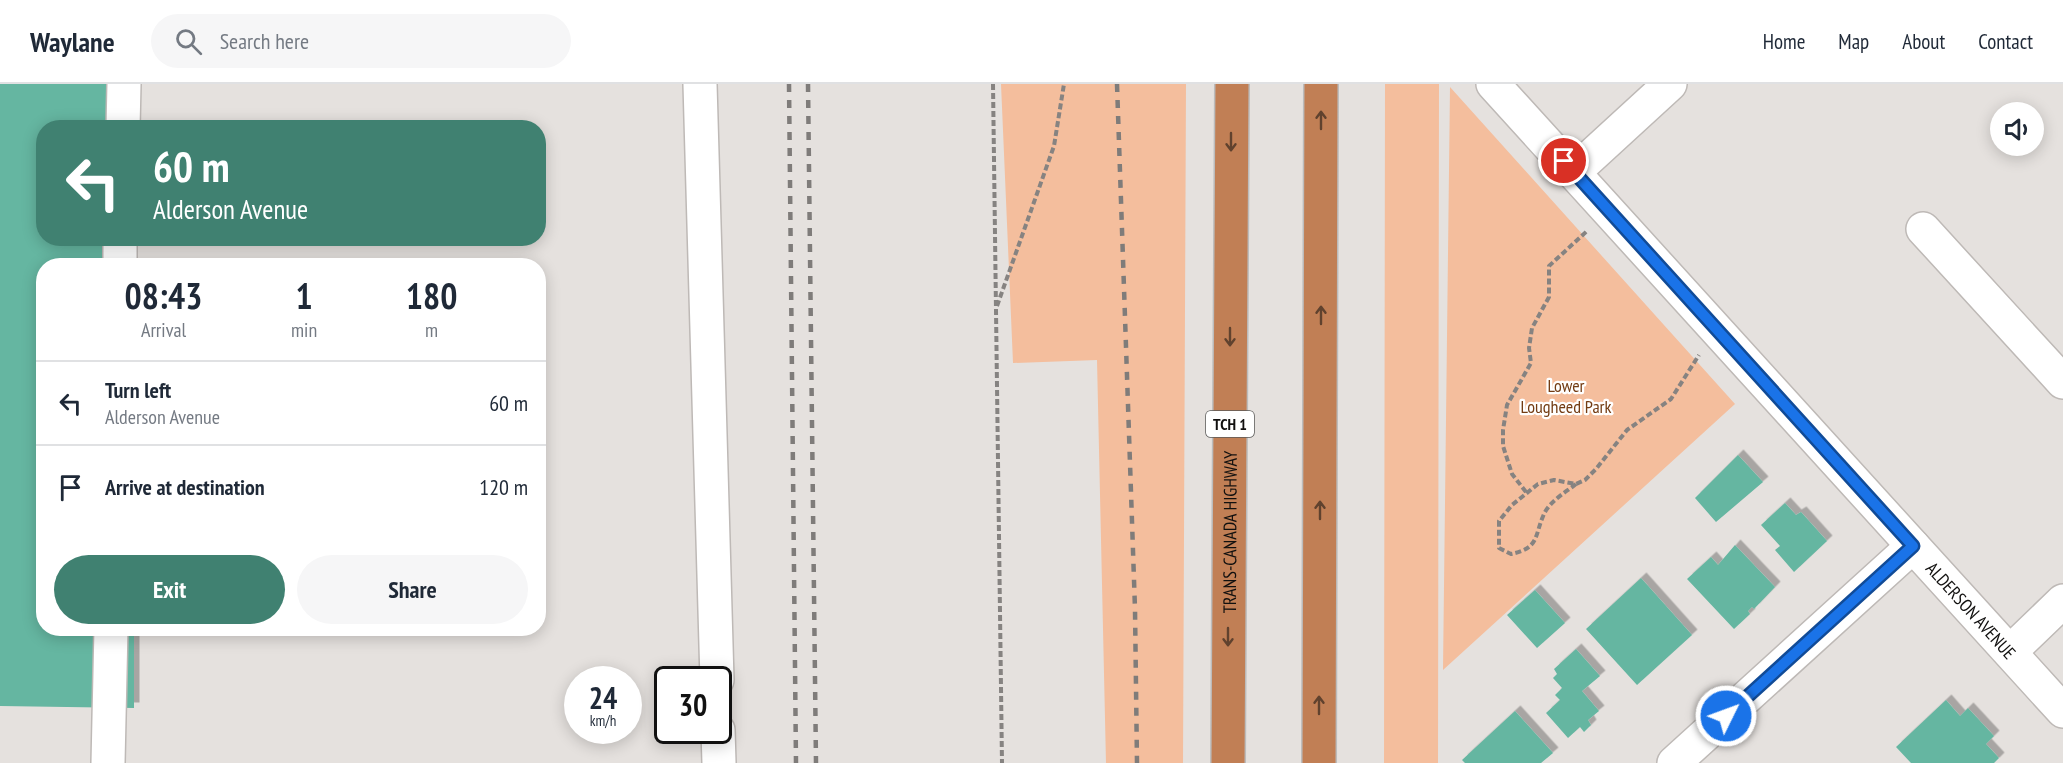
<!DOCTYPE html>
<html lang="en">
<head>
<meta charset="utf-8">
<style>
  :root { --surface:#fff; --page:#f6f6f7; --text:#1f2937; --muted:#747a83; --line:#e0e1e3; --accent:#408171 }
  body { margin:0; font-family:"PT Sans Narrow",sans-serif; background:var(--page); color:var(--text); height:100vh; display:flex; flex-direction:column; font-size:22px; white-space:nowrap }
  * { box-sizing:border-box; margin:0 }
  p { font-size:20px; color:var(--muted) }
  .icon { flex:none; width:33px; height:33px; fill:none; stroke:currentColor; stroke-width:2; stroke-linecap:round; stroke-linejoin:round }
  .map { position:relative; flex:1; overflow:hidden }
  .details { position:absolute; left:36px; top:174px; width:510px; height:378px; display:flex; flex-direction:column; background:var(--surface); border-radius:24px; box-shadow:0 3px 15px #0003 }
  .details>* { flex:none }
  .top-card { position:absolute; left:36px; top:36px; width:510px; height:126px; border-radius:24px; box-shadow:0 3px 15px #0003; background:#408171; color:#fff; overflow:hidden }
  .buttons { position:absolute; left:1990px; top:18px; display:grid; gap:12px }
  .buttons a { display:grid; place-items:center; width:54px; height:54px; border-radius:50%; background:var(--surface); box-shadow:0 3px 15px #0003; font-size:30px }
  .speed { position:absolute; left:564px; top:582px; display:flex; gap:12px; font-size:30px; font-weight:700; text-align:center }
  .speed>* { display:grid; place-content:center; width:78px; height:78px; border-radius:50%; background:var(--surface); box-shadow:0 3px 15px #0003; line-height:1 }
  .speed small { font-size:15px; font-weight:400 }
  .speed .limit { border:3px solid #111; border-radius:9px; background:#fff; color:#111 }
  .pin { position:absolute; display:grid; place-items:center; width:51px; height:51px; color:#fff; margin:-26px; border:3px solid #fff; border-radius:50%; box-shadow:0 2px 6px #0007 }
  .me { position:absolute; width:66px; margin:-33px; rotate:48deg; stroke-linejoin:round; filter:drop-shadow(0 0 4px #0008) }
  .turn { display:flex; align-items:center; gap:21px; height:126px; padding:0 18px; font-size:27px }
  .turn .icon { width:78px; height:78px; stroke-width:2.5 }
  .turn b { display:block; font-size:42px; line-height:51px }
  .eta { display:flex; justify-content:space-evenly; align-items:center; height:102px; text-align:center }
  .eta b { font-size:36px; font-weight:700; line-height:42px }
  .action { display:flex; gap:12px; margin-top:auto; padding:12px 18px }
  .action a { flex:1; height:69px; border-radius:36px; background:var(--accent); color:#fff; font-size:24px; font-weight:700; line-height:69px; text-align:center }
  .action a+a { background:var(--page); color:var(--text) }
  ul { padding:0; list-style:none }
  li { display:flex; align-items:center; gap:18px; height:84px; padding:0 18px; border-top:2px solid var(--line) }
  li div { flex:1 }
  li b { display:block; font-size:22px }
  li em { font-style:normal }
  header { display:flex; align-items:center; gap:36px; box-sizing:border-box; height:84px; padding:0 30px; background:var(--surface); border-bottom:2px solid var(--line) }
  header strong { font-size:28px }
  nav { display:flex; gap:33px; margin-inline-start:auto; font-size:21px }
  .search { width:420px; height:54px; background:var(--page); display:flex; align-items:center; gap:15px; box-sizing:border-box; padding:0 21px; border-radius:33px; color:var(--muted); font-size:22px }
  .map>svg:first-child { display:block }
  .green { fill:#f4be9d }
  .building { fill:#65b6a1; filter:url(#shadow) }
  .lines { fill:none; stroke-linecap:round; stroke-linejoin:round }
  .minor-casing { stroke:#beb9b6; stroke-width:36 }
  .highway-casing { stroke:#bcbcbc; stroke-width:36 }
  .path { stroke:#868381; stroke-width:4; stroke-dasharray:6 3; stroke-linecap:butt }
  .minor { stroke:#fff; stroke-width:33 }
  .highway { stroke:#c17f55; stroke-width:33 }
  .rail { stroke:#7f7c7a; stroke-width:4.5; stroke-dasharray:8 8; stroke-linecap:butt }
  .oneway { stroke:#60422e }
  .route-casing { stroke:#114b97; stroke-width:15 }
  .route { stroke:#1a73e8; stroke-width:10 }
  .labels { text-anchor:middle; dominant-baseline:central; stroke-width:4.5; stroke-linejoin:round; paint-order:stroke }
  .shield { fill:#fff; stroke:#585857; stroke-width:1.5 }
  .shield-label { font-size:16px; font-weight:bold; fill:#11100f }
  .park-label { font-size:18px; fill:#733c13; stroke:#fff }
  .street-label { font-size:18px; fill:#11100f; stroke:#fff }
</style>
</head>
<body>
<header>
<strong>Waylane</strong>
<div class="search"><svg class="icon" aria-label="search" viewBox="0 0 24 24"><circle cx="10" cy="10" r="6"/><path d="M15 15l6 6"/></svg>Search here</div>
<nav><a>Home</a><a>Map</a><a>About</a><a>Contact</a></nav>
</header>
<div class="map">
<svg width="2063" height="679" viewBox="0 0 2063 679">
  <defs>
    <filter id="shadow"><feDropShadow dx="5.5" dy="-5.5" stdDeviation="0" flood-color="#0004"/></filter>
  </defs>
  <rect width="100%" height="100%" fill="#e5e1de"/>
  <path class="green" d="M1001 0H1186L1183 679H1106L1097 276 1013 279Z
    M1385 0H1439L1438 679H1384Z
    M1450 3 1735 320 1443 586Z"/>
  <path class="building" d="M0 0H130V44H44V154H131V182H44V544H134V624L0 622Z
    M1738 371 1763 398 1716 438 1695 414Z
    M1785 419 1796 431 1801 428 1827 457 1794 488 1775 466 1780 462 1761 441Z
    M1735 461 1775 503 1754 525 1752 523 1748 527 1750 530 1734 545 1687 495 1711 473 1718 481Z
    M1641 494 1692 551 1637 601 1586 545Z
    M1535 506 1565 539 1537 564 1507 531Z
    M1576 565 1600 592 1582 607 1599 627 1588 636 1591 641 1584 648 1580 643 1568 654 1546 629 1560 616 1555 611 1562 604 1553 594 1557 590 1554 585Z
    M1946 616 1960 632 1968 624 1994 652 1986 660 1999 674 1994 679H1911L1896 663Z
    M1515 627 1553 669 1541 679H1465L1462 676Z"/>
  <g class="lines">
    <g class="minor-casing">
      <g id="minor">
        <path d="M700 0 717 596"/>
        <path id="s1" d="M1493 0 2063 627"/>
        <path d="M123 44 124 0"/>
        <path d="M1574 88 1670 0"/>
        <path d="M1923 145 2063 298"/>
        <path d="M120 182V154"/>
        <path d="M2010 568 2063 517"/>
        <path d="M718 646 719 679"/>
        <path d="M108 679 111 544"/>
        <path d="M1674 679 1913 462"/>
      </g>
    </g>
    <g class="highway-casing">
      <g id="highway">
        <path id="s2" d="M1228 679 1232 0"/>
        <path d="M1319 679 1321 0"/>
      </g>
    </g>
    <path class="path" d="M993 0 1002 679
      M997 222 1054 62 1064 0
      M1576 400C1566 408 1550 417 1544 430 1534 452 1540 464 1511 470L1499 464V437L1512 421 1538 400 1554 396 1576 400 1585 396 1596 385 1627 346 1671 315 1699 271
      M1526 408 1512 390 1503 362V346L1507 321 1531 279 1529 264 1532 244 1549 213V182L1587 147"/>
    <use href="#minor" class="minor"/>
    <use href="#highway" class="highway"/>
    <path class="rail" d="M789 0 796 679
      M808 0 816 679
      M1117 0 1135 525 1137 679"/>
  </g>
  <defs><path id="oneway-shaft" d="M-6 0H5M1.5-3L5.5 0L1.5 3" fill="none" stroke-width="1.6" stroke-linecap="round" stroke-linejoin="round" transform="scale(1.5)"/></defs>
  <g class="oneway">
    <use href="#oneway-shaft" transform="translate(1321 36) rotate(-90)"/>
    <use href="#oneway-shaft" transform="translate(1231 58) rotate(90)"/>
    <use href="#oneway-shaft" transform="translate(1321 231) rotate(-90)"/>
    <use href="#oneway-shaft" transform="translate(1230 253) rotate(90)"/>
    <use href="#oneway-shaft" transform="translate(1320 426) rotate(-90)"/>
    <use href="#oneway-shaft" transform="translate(1228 553) rotate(90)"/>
    <use href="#oneway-shaft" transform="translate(1319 621) rotate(-90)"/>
  </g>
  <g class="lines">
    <g class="route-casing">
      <path id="route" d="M1564 77 1913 462 1726 632"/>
    </g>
    <use href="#route" class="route"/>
  </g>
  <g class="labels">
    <rect class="shield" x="1206" y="327" width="48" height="26" rx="4.5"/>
    <g class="shield-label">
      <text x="1230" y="340">TCH 1</text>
    </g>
    <g class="park-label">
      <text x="1566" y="301">Lower<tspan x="1566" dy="21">Lougheed Park</tspan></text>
    </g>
    <g class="street-label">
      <text stroke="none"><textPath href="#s2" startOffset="231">TRANS-CANADA HIGHWAY</textPath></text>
      <text stroke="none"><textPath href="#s1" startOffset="711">ALDERSON AVENUE</textPath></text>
    </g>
  </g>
</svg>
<div class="buttons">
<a><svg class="icon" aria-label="sound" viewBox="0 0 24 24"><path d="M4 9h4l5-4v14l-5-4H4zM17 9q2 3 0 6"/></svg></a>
</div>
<div class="speed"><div>24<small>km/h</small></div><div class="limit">30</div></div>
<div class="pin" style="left:1564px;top:77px;background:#d93025"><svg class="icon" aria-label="arrive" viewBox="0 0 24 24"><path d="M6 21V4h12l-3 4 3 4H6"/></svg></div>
<svg class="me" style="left:1726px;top:632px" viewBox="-20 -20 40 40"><circle r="17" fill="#1a73e8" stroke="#fff" stroke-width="3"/><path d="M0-11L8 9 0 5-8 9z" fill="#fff"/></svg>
<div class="top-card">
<div class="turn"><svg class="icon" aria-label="left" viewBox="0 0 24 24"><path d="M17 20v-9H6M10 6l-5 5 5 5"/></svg><div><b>60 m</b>Alderson Avenue</div></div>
</div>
<section class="details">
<div class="eta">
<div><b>08:43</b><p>Arrival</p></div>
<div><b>1</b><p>min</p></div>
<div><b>180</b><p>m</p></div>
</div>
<ul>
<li><svg class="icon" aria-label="left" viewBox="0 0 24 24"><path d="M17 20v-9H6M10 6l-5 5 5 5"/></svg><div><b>Turn left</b><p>Alderson Avenue</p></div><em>60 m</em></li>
<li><svg class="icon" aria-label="arrive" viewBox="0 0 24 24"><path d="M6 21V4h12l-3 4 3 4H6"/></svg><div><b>Arrive at destination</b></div><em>120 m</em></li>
</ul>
<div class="action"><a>Exit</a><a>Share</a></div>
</section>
</div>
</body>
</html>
